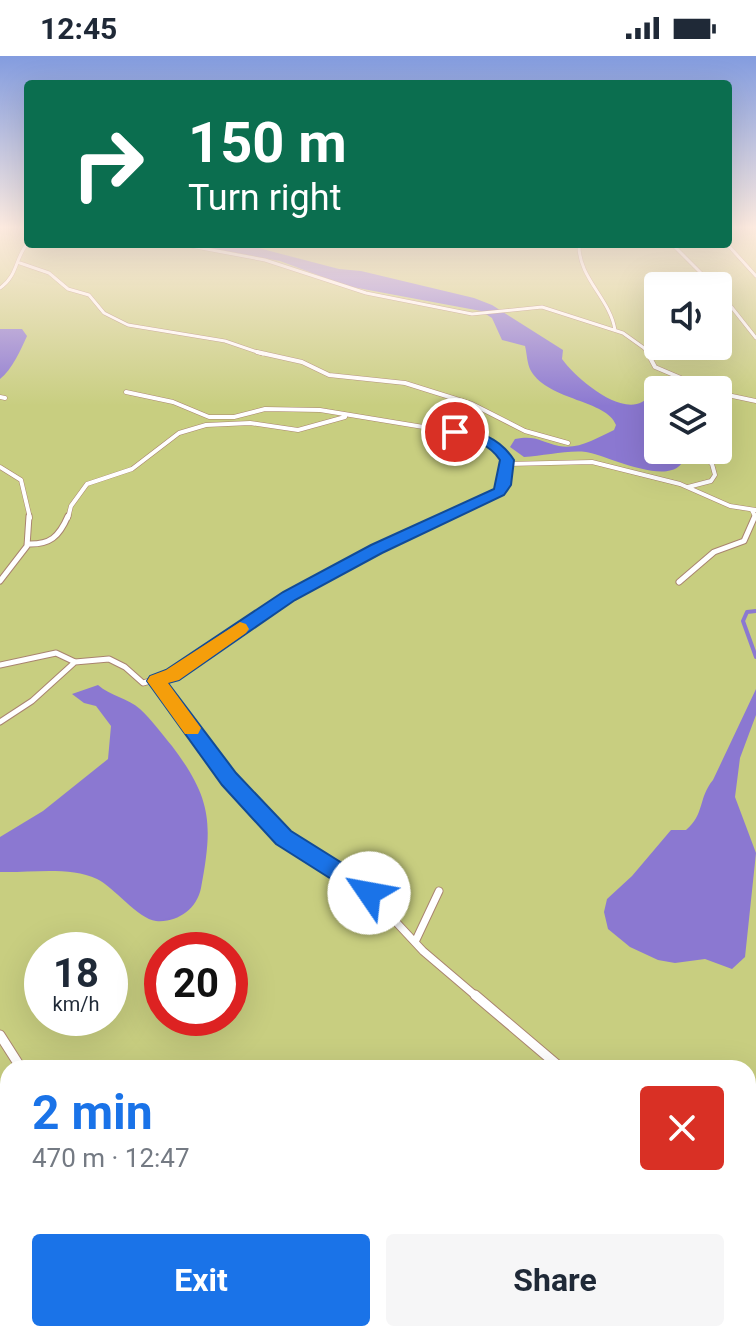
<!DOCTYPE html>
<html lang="en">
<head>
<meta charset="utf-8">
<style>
  :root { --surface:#fff; --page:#f6f6f7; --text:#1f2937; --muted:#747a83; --accent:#1a73e8 }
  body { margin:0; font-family:Roboto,sans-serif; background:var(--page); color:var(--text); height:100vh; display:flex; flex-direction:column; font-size:30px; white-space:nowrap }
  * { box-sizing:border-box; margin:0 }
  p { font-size:26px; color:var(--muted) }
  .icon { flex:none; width:44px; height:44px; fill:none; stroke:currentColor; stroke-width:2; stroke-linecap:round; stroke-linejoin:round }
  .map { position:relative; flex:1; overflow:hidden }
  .panel { position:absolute; left:0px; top:1004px; width:756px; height:282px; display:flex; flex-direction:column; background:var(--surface); border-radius:24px 24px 0 0; box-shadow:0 8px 32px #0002 }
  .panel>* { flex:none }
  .hud { position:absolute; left:24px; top:24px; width:708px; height:168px; border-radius:8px; box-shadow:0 8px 32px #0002; background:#0b6e4f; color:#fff; overflow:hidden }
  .buttons { position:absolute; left:644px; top:216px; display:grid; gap:16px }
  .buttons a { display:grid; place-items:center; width:88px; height:88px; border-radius:8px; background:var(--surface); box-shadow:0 8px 32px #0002; font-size:40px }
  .speed { position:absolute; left:24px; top:876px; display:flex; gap:16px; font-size:40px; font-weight:700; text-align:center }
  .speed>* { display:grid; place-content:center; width:104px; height:104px; border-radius:50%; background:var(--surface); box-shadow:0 8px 32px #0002; line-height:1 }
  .speed small { font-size:20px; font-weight:400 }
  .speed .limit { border:12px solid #d22; background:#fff; color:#111 }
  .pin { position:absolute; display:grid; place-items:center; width:68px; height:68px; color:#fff; margin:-34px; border:4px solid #fff; border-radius:50%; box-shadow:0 2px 8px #0007 }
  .me { position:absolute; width:88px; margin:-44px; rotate:303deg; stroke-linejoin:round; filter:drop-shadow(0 0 6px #0008) }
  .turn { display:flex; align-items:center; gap:28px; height:168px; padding:0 32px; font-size:36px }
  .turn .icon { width:104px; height:104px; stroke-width:2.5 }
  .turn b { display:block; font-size:56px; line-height:68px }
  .round { display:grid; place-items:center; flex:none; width:84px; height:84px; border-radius:8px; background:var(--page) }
  .head { display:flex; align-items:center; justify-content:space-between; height:136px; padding:0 32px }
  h1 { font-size:48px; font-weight:700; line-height:60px; color:var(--accent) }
  .button { display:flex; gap:16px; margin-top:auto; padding:16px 32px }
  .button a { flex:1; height:92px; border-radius:8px; background:var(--accent); color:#fff; font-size:32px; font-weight:700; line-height:92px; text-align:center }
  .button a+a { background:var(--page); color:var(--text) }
  .status { display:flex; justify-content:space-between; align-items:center; height:56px; padding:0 40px; background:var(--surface); direction:ltr }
  .status svg { height:22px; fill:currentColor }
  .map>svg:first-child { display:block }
  .green { fill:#c8ce80; fill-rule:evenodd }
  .water { fill:#8b78d1 }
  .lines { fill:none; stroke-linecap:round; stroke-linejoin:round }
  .stream { stroke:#8b78d1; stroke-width:4 }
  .lane-far4-casing { stroke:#a9846f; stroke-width:4 }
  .lane-far3-casing { stroke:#a9846f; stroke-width:5 }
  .lane-far2-casing { stroke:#a9846f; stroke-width:7 }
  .lane-far1-casing { stroke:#a9846f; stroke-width:9 }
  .lane-casing { stroke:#a9846f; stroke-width:11 }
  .path { stroke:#957a6a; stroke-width:2; stroke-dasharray:4 2; stroke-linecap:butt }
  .lane-far4 { stroke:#fff; stroke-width:3 }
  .lane-far3 { stroke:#fff; stroke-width:4 }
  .lane-far2 { stroke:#fff; stroke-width:5 }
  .lane-far1 { stroke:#fff; stroke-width:7 }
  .lane { stroke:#fff; stroke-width:9 }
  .route { fill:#1a73e8; stroke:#114b97; stroke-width:2 }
  .slow { fill:#f59e0b }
</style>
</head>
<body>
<div class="status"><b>12:45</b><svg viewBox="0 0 49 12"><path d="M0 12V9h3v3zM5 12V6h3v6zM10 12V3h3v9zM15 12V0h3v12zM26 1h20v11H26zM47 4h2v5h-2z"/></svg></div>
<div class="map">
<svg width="756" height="1285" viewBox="0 0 756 1285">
  <rect width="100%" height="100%" fill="#fcd4bd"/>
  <path class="green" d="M0 170H28V188H728V170H756V1285H0ZM658 230H718V290H658ZM658 334H718V394H658ZM42 894H110V962H42ZM162 894H230V962H162ZM8 1012H748V1278H8Z"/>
  <path class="water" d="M187 188H243L339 213 361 215 474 242 492 249 563 294 562 303C575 321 618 359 642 346 652 341 657 331 667 327L695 332 697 334H658V362L648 363 658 369V394H685C685 440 605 398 586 396 567 394 544 400 524 401L510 391 515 383C537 379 540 386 559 390 578 394 597 382 614 374L616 369C607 344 549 345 531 315 527 308 527 298 525 290L502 284 492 262 481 255 347 230 280 205Z
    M0 273H22L27 280C21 293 12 314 0 323Z
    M98 629C110 640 128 642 140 653 152 664 162 678 172 690 212 743 213 768 201 832 197 853 177 867 156 865 138 863 114 831 97 823 69 810 30 817 0 816V781L43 755 108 703 111 670 96 650 84 647 72 638Z
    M756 633V659L740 702 735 741 756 797 745 901 732 913 705 903 675 907 658 904 630 891 608 873 604 856 607 843 632 820 671 774H686C705 758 698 742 713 724Z"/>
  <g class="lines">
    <path class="stream" d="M756 555 747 556 743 565 756 601"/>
    <g class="lane-far4-casing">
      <path id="lane-far4" d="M180 188 265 204 366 237 472 258 542 251 623 277 644 292 648 298
        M579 188C578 222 610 242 615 274
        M672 188 714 230
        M727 188 756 220
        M20 207 49 217 68 233 89 239 104 257 128 269 225 285 263 298
        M0 232C18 220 15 201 28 187
        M718 234 756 282"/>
    </g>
    <g class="lane-far3-casing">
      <path id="lane-far3" d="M257 296 302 306 329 319 405 327 472 348 525 375 568 387
        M647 296 655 311 709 334
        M126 336 173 346 209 361H234L265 353 320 354 478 380C505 396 508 397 504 429L489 443 442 462
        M718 337 756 345
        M0 341 5 342
        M718 370 729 358V342
        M507 408 592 406 680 428 730 450 756 454
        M0 411 21 424 30 462
        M688 431 711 425 715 419 712 408 698 394
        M752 454 756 462
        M68 462 71 450 87 428 132 413 179 377 206 369 250 367 298 374 345 361"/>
    </g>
    <g class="lane-far2-casing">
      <path id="lane-far2" d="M27 488C50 489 59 481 68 460
        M0 525 27 490 29 460
        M679 526 714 496 744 485 755 460
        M0 609 56 597 75 606 109 603 125 611 143 627 172 619 245 567 324 519 447 460
        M156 625 191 672
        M0 666 32 645 75 606"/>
    </g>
    <g class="lane-far1-casing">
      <path id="lane-far1" d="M190 670 229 723 284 781 369 837 423 895 477 941
        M415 886 439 835"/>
    </g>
    <g class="lane-casing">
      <path id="lane" d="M475 939 561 1012
        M0 979 21 1012
        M748 1174 756 1180
        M0 1232 8 1233
        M154 1278 161 1285"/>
    </g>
    <path class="path" d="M753 170 756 172"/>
    <use href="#lane-far4" class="lane-far4"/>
    <use href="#lane-far3" class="lane-far3"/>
    <use href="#lane-far2" class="lane-far2"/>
    <use href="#lane-far1" class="lane-far1"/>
    <use href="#lane" class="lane"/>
  </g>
  <linearGradient id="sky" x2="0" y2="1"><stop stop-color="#839cdf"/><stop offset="0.49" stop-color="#feece1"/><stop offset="1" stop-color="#feece1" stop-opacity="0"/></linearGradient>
  <rect width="756" height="350" fill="url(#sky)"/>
  <path class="route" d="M455 372C480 376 499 381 514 404L511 429 504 439 382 497 295 544 179 624 168 627 236 717 291 775 377 829 380 837 377 844 369 847 276 788 222 729 147 625 150 620 166 614 283 536 371 489 494 433 500 404C488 386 470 383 450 379L448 376Z"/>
  <path class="slow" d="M240 566 246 568 249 573 246 577 179 624 168 627 201 672 198 678H185L147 625 150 620 166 614Z"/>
</svg>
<div class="buttons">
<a><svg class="icon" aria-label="sound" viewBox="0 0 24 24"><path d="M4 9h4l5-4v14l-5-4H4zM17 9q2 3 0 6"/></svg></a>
<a><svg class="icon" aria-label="layers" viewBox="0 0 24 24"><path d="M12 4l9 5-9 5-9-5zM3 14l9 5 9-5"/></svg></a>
</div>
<div class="speed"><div>18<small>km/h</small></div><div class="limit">20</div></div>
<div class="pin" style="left:455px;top:376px;background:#d93025"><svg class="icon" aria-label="arrive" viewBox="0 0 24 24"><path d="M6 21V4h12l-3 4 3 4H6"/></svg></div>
<svg class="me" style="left:369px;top:837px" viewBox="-20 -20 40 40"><circle r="19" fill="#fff"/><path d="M0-13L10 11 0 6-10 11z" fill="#1a73e8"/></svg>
<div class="hud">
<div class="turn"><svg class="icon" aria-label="right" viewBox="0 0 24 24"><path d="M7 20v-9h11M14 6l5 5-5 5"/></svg><div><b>150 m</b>Turn right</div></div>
</div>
<section class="panel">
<div class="head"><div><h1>2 min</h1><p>470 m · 12:47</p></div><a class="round" style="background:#d93025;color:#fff"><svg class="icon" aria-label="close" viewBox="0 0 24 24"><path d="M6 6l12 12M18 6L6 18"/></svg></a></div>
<div class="button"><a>Exit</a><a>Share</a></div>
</section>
</div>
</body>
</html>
